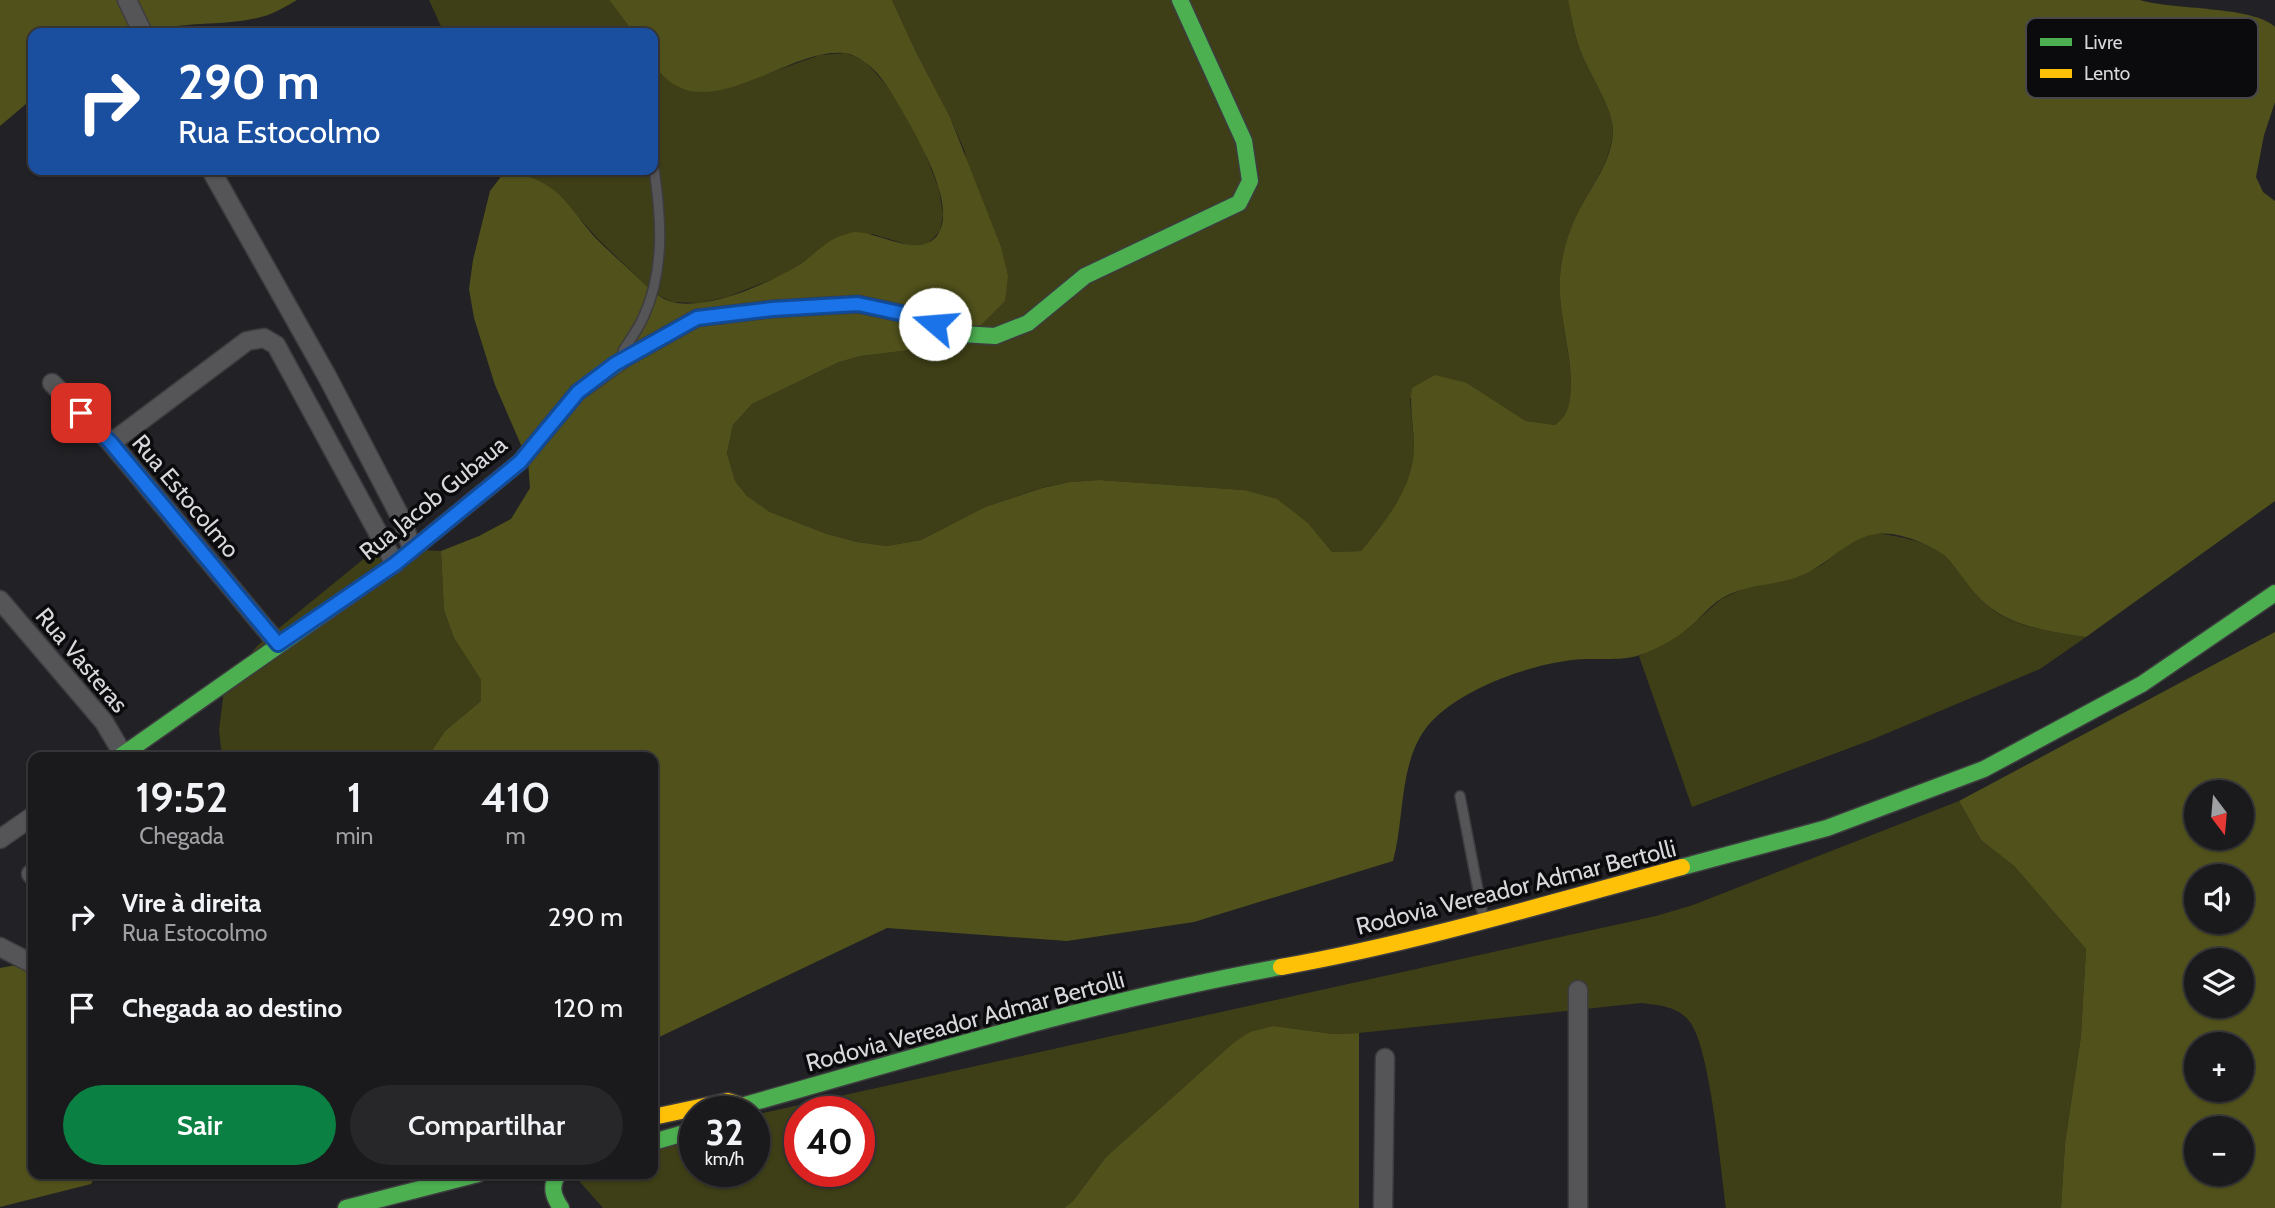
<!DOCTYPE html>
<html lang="pt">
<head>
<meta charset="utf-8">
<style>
  :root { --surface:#1a191c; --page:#272629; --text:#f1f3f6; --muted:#9fa0a3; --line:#38383b; --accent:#0b8043 }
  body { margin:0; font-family:Cabin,sans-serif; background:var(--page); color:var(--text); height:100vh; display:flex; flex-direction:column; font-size:26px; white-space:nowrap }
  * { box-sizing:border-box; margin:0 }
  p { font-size:23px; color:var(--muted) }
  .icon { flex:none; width:38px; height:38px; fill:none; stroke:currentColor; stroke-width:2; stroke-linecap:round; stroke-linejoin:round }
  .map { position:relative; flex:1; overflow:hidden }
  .panel { position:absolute; left:28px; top:752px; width:630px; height:427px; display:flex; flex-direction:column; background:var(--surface); border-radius:14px; box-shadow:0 2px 5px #0004,0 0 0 2px var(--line) }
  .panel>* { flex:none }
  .hud { position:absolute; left:28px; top:28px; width:630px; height:147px; border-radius:14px; box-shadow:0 2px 5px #0004,0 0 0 2px var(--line); background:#1a4fa0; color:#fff; overflow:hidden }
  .needle { width:46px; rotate:164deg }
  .tools { position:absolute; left:2184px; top:780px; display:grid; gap:14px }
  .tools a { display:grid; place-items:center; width:70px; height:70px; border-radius:50%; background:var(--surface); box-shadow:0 2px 5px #0004,0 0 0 2px var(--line); font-size:35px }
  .speed { position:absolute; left:679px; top:1096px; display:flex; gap:14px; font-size:35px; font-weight:700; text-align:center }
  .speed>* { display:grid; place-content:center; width:91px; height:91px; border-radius:50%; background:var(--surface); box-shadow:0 2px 5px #0004,0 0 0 2px var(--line); line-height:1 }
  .speed small { font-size:18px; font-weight:400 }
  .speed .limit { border:10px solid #d22; background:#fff; color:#111 }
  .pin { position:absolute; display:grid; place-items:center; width:60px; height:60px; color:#fff; margin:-30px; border-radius:14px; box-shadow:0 4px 10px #0006 }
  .me { position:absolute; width:77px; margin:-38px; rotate:288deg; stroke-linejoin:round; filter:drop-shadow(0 0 5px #0008) }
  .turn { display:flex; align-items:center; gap:24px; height:147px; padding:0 35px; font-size:32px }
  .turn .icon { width:91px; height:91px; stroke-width:2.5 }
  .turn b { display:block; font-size:49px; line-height:60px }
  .eta { display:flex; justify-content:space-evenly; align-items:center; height:119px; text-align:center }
  .eta b { font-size:42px; font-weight:600; line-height:49px }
  .primary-button { display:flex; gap:14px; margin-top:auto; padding:14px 35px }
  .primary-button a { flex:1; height:80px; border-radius:42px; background:var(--accent); color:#fff; font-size:28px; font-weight:600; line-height:80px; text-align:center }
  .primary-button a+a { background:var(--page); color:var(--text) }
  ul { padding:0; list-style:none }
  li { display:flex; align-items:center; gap:21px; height:91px; padding:0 35px }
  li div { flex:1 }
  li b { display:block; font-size:26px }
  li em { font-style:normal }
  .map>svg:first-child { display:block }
  .green { fill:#3e3f16; fill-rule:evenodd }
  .forest { fill:#51521b; fill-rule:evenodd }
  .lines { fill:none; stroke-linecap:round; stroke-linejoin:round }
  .lane-casing { stroke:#3d3c3f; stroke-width:12 }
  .street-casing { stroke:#3d3c3f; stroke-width:21 }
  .fast-casing { stroke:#3d3c3f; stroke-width:19 }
  .slow-casing { stroke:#3d3c3f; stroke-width:19 }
  .lane { stroke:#555557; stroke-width:9 }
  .street { stroke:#555557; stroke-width:18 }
  .fast { stroke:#4caf50; stroke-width:16 }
  .slow { stroke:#ffc107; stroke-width:16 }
  .route-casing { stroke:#114b97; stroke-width:18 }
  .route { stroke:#1a73e8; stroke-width:12 }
  .labels { text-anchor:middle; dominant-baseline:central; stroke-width:7; stroke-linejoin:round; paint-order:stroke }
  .street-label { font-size:24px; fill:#d8d7db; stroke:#0b0a0d }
  .key { fill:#0b0a0d; stroke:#48484b; stroke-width:2 }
  .key-label { font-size:19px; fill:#d8d7db }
</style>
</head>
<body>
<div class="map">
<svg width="2275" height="1208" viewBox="0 0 2275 1208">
  <rect width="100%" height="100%" fill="#222125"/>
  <path class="green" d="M429 0H609L634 33H444Z
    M892 0H1568C1572 20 1575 38 1583 57 1592 78 1613 109 1613 131 1611 159 1595 181 1582 205 1570 227 1562 251 1560 276 1557 316 1575 361 1570 399 1569 410 1564 418 1555 425L1526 421 1467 383 1410 399C1411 416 1414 433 1414 449 1412 491 1386 520 1361 551L1332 552 1309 524 1244 490 1099 480 1070 482 1041 488 985 507 921 540 887 546 857 542 827 534 770 512 747 496 735 481 727 453 733 425 752 404 839 362 861 356 910 350 939 342 981 325 965 152 950 117 916 52Z
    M845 53 864 60 890 89 923 148 939 189 943 215 940 231 928 244 912 246 872 234 806 260 781 276 727 297 699 303 672 302 654 293 598 239 554 190 523 174 505 170H653V62L658 71 695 91H712L741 83 820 55Z
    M1873 533C1894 535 1929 541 1945 556 1964 575 1977 602 2001 615 2027 630 2057 632 2086 637L2040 669 1871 740 1692 807 1639 656 1685 631 1721 599 1747 587 1801 576 1822 565 1853 540Z
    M377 548 441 551 444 610 454 638 481 680V701L445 731 427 758H222L219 730 224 690 257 646Z
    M1959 801 1981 840 2014 866 2086 949 2081 1036 2065 1143 2061 1208H1726C1721 1170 1710 1048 1690 1022 1678 1006 1658 1005 1641 1003L1359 1033 1333 1034 1274 1026 1232 1044 1106 1157 1073 1201 1064 1208H603L580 1182V1174H653V1138L695 1128V1171H754V1115L1656 916 1693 905ZM800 1111H859V1171H800Z"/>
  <path class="forest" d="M0 0H297C288 5 278 11 268 15 229 28 186 19 148 33H33V98L0 126Z
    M609 0H892L916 52 950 117 1001 247 1008 276 1005 301 981 325 939 342 910 350 861 356 839 362 752 404 733 425 727 453 735 481 747 496 770 512 827 534 857 542 887 546 921 540 985 507 1042 488 1070 482 1099 480 1244 490 1277 499 1309 524 1332 552 1361 551C1386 520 1413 489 1414 447 1414 427 1409 408 1412 388L1435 375 1467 383 1526 421 1555 425C1564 418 1569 410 1570 398 1575 359 1557 316 1560 276 1562 251 1570 226 1582 205 1595 181 1612 159 1613 131 1613 109 1592 78 1583 57 1575 38 1572 20 1568 0H2140C2172 10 2254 6 2275 27V102L2264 135 2256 177 2263 192 2275 201V501L2086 637C2051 631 2015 628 1987 605 1970 591 1960 571 1945 556 1936 548 1914 539 1902 536 1856 524 1840 558 1803 575 1777 586 1748 583 1722 598 1709 606 1699 620 1686 630 1675 639 1655 650 1640 655 1621 662 1592 657 1572 660 1529 665 1468 687 1436 717 1397 753 1406 814 1393 861L1194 922 1067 941 887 928 653 1040V758H427L445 731 481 701V680L454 638 444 610 441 551 479 536 511 519 530 488 528 461 495 385 474 318 469 289 473 260 490 191 506 170C522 173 541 180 554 190 568 202 580 220 592 234 605 248 620 261 634 274 645 284 657 298 672 302 709 311 776 281 806 260 817 252 827 241 840 236 845 235 850 232 855 232 880 232 928 264 941 228 953 193 911 127 894 97 884 79 866 56 844 53 793 47 714 120 668 80 662 74 654 68 653 60 652 51 653 42 653 33H634Z
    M2275 632V1208H2061L2065 1143 2081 1036 2086 949 2014 866 1981 840 1959 801ZM2196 793H2242V838H2196ZM2196 877H2242V922H2196ZM2196 961H2242V1006H2196ZM2196 1045H2242V1090H2196ZM2196 1129H2242V1174H2196Z
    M33 962V1174H97L91 1184 0 1207V968Z
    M1274 1026 1333 1034 1359 1033V1208H1064L1073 1201 1106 1157 1232 1044 1250 1032Z"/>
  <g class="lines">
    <g class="lane-casing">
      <path id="lane" d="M623 351C630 340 638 329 643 318 666 269 661 214 653 162
        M1460 796 1483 916"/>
    </g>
    <g class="street-casing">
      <path id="street" d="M127 0 143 33
        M211 170 328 378 403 522 412 550
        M52 383 111 443 278 644
        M111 443 247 341 264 338 276 345 395 564
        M0 600 104 722 123 754 129 758
        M0 839 33 816
        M31 874 33 876
        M0 947 33 964
        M1383 1208 1385 1058
        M1578 1208V990"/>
    </g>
    <g class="fast-casing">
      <path id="fast" d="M941 327 961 334 995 336 1028 323 1085 276 1239 203 1250 181 1244 141 1180 0
        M118 758 395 564 520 462 578 392 624 359
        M1682 867 1827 828 1984 769 2142 684 2275 593
        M723 1111C908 1060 1092 1001 1281 967
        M653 1142 695 1130
        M558 1174C550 1187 553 1196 561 1208
        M346 1208 478 1174"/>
    </g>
    <g class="slow-casing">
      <path id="slow" d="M624 359 697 318 772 309 858 304 909 315 941 327
        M1281 967C1416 943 1549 903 1682 867
        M653 1117 728 1101 743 1106"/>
    </g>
    <use href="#lane" class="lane"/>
    <use href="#street" class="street"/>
    <use href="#fast" class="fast"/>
    <use href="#slow" class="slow"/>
  </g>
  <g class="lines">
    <g class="route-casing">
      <path id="route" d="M81 413 111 443 278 644 395 564 520 462 578 392 615 364 697 318 772 309 858 304 909 315 935 324"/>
    </g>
    <use href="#route" class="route"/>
  </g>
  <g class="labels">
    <g class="street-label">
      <text transform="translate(186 496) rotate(50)">Rua Estocolmo</text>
      <text transform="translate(433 498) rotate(-39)">Rua Jacob Gubaua</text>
      <text transform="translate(82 660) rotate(50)">Rua Vasteras</text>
      <text transform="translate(1516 887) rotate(-14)">Rodovia Vereador Admar Bertolli</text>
      <text transform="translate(965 1021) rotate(-15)">Rodovia Vereador Admar Bertolli</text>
    </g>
  </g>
  <rect x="2026" y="18" width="232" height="80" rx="10" class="key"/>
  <rect x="2040" y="38" width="32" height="8" fill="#4caf50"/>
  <rect x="2040" y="69" width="32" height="9" fill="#ffc107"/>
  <g class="key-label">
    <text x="2084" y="49">Livre</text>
    <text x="2084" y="80">Lento</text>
  </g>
</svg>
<div class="tools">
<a><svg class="needle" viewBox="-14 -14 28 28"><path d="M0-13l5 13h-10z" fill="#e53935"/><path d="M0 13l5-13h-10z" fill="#9fa0a3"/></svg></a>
<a><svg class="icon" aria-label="sound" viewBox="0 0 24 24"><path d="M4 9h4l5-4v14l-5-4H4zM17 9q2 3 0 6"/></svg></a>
<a><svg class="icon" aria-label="layers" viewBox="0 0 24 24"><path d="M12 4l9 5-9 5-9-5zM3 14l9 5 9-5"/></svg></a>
<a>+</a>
<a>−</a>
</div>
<div class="speed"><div>32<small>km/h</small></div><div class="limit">40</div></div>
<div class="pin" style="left:81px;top:413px;background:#d93025"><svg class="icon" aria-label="arrive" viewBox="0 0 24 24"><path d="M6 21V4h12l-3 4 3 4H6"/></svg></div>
<svg class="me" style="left:935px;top:324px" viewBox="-20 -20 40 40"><circle r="19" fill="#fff"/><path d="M0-13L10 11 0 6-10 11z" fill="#1a73e8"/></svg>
<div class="hud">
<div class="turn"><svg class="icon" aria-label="right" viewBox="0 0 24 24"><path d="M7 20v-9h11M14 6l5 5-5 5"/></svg><div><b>290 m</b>Rua Estocolmo</div></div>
</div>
<section class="panel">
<div class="eta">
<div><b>19:52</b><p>Chegada</p></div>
<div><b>1</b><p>min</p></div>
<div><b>410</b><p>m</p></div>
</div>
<ul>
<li><svg class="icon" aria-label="right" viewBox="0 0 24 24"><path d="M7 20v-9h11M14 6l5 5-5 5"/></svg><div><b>Vire à direita</b><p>Rua Estocolmo</p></div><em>290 m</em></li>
<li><svg class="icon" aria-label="arrive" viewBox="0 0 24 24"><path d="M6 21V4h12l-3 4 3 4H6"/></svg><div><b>Chegada ao destino</b></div><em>120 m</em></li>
</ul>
<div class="primary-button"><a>Sair</a><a>Compartilhar</a></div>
</section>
</div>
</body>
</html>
